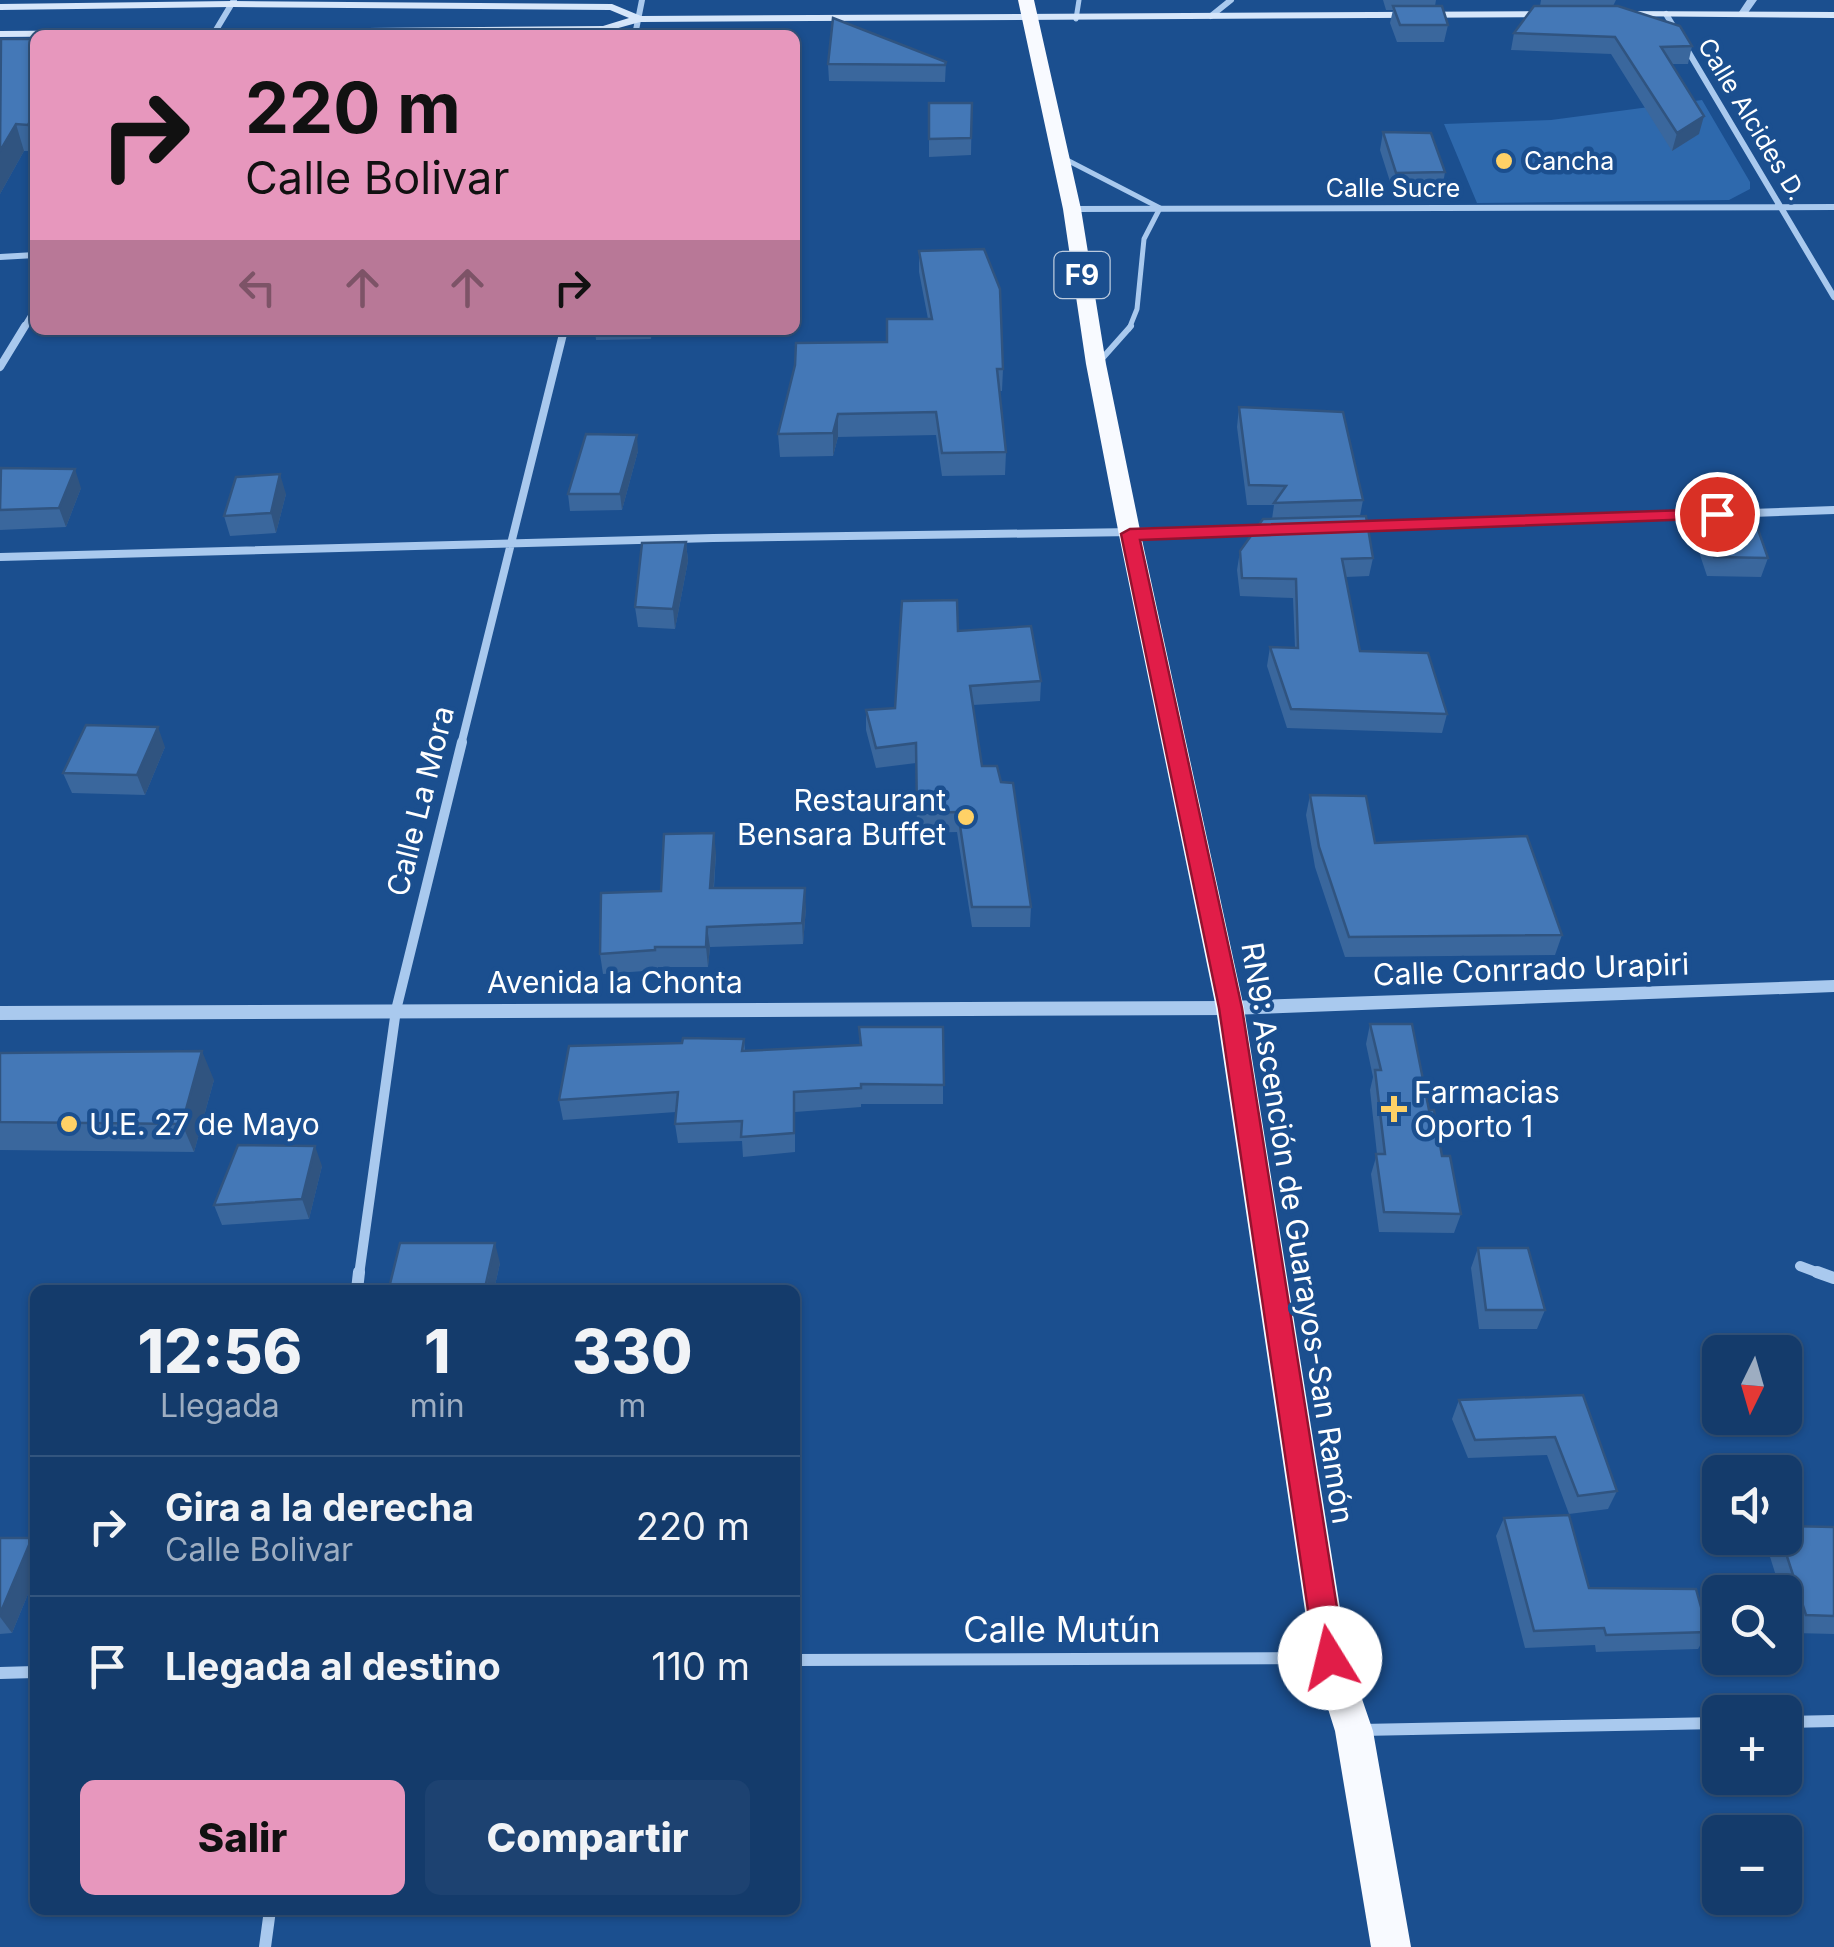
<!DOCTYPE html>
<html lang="es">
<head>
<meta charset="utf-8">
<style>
  :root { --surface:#143b6b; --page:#1d4271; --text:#f1f3f6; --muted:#9dadc1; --line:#33557e; --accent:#e797bd }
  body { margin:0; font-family:Inter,sans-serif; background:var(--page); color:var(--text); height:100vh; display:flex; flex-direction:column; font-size:38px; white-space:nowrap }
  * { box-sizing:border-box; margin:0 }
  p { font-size:32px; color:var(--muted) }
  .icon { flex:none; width:55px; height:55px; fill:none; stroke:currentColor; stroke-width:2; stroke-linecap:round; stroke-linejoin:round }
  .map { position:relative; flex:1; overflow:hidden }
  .details { position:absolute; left:30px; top:1285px; width:770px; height:630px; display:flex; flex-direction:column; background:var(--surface); border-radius:15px; box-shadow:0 2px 8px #0004,0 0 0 2px var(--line) }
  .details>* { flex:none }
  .guide { position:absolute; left:30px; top:30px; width:770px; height:305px; border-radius:15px; box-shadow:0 2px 8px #0004,0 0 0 2px var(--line); background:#e797bd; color:#111; overflow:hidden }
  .needle { width:65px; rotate:185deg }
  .tools { position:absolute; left:1702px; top:1335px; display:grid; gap:20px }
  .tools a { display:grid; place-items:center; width:100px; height:100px; border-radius:15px; background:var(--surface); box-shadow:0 2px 8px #0004,0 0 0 2px var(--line); font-size:50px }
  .pin { position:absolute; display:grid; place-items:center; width:85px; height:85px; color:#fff; margin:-42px; border:5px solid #fff; border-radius:50%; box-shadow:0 2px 10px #0007 }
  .me { position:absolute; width:110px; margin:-55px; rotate:351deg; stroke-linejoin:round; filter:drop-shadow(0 0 8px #0008) }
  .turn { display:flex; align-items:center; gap:35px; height:210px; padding:0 50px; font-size:45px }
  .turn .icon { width:130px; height:130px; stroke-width:2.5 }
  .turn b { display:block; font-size:70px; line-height:85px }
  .lanes { display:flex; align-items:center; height:95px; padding:0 50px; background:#0003; justify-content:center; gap:50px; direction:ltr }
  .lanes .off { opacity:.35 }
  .eta { display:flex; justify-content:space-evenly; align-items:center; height:170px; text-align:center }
  .eta b { font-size:60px; font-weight:800; line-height:70px }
  .cta { display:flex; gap:20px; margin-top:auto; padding:20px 50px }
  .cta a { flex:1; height:115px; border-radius:15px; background:var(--accent); color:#111; font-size:40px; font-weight:800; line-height:115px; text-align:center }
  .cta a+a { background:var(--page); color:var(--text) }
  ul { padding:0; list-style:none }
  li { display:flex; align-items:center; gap:30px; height:140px; padding:0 50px; border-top:2px solid var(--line) }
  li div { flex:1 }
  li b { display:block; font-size:38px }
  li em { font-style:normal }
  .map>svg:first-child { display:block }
  .green { fill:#2e69ad }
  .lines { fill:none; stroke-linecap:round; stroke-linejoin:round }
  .service-far1 { stroke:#a9c9ee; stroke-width:5 }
  .service { stroke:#a9c9ee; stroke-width:6 }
  .minor-far3 { stroke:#a9c9ee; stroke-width:6 }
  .minor-far2 { stroke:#a9c9ee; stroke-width:8 }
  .minor-far1 { stroke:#a9c9ee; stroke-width:10 }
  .minor { stroke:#a9c9ee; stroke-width:12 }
  .tertiary { fill:#a9c9ee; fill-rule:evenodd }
  .secondary { fill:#d6e6fa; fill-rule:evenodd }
  .trunk { fill:#f8faff; fill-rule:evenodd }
  .wall { fill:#3a679d }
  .shaded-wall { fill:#305480 }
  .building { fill:#4478b7; stroke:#305480; stroke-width:2.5 }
  .route { fill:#e11d48; stroke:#92132f; stroke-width:2.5 }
  .poi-dot { fill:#ffd166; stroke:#1b4f8f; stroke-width:4 }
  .labels { text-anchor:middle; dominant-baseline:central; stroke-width:9; stroke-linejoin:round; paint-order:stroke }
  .far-street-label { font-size:25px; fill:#fff; stroke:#1b4f8f }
  .far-poi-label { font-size:25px; fill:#fff; stroke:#1b4f8f; text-anchor:start }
  .shield { fill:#1b4f8f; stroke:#bbcadd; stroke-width:2.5 }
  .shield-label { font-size:28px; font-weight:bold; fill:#fff }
  .poi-label { font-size:30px; fill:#fff; stroke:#1b4f8f; text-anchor:start }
  .street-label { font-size:30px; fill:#fff; stroke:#1b4f8f }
  .near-street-label { font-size:35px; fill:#fff; stroke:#1b4f8f }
</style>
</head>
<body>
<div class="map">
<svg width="1834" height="1947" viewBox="0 0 1834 1947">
  <rect width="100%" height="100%" fill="#1b4f8f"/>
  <path class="green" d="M1702 100 1750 182V189L1729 200 1477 203 1444 124 1551 120Z"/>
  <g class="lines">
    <path class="service-far1" d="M1076 19 1079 0
      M1065 159 1160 208 1144 239 1137 309 1129 329"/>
    <path class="service" d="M1099 362 1131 326"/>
    <path class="minor-far3" d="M1666 14 1834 297
      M1211 16 1231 0
      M213 35 234 0
      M635 35 642 0
      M1072 209 1834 207
      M0 257 35 255
      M23 329 35 309"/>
    <path class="minor-far2" d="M0 367 25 326
      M1356 527 1834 510
      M0 557 713 538 1269 530
      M461 745 564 330"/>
    <path class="minor-far1" d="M1800 1266 1824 1275
      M359 1275 396 1010 462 742"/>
    <path class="minor" d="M1817 1272 1834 1278
      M357 1290 359 1272
      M795 1660 1324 1658
      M0 1673 35 1672
      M1785 1722 1834 1721
      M1361 1730 1720 1723
      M265 1947 270 1910"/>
    <path class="tertiary" d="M1747 0H1757L1745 17H1739L1737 15Z
      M1834 980V992L1230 1015 0 1020V1006L1230 1001Z"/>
    <path class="secondary" d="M232 1 612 4 641 16 1552 11 1558 14 1552 17 640 22 604 32 0 37V31L603 26 629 18 610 10 232 7 0 10V4Z
      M1616 11 1834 12V18L1612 16 1610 14Z"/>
    <path class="trunk" d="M1018 0H1034L1081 209 1106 364 1141 535 1244 1008 1348 1658 1373 1731 1411 1947H1371L1335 1731 1312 1658 1216 1008 1119 535 1086 364 1063 209Z"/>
  </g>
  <path class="wall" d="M1383 0H1436L1435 6 1448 25 1444 42H1397L1390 23 1393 10H1386Z
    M1541 0H1616L1613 6 1692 46 1688 64H1672L1699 134 1672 151 1611 54 1511 50 1514 33 1540 6Z
    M35 39V151H24L0 194V41Z
    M946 62 945 82 829 81 828 64Z
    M929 103H972L971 155 929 157Z
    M1383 132 1445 172 1442 190 1393 191 1380 150Z
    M919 251 1003 369 1002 391H999L1006 452 1005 475 942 476 936 435 838 437 833 456 780 457 778 434 887 342 928 319 919 272Z
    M595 330H652L651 339 596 340Z
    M1239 407 1363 500 1360 516 1373 558 1369 576 1346 577 1360 651 1447 714 1442 733 1287 728 1267 666 1270 647 1295 648 1293 598 1240 596 1237 570 1240 551 1272 519 1274 505H1247L1237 427Z
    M638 451 622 510 570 511 568 494Z
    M0 470 81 488 66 527 0 530Z
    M286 494 276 533 230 536 224 516Z
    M1700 518 1768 558 1761 577 1707 576 1694 537Z
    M686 542 688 561 675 629 638 627 635 607Z
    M958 631 1041 681 1040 701 973 705 982 766 1031 907 1030 927H972L957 832 917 833 916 763 876 768 866 730V710L895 708Z
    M165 747 145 795 72 793 63 773Z
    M1310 795 1375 843 1562 935 1555 955 1345 957 1315 867 1306 815Z
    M716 853 714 888 806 908 803 944 710 947 708 967H658V970L603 974 600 954 661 891Z
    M1370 1024 1429 1110 1461 1214 1454 1233 1379 1232 1371 1174 1377 1154 1370 1090 1373 1077 1366 1044Z
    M859 1027H943V1104H861V1107L795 1112V1152L743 1157 742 1141 678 1143 675 1124 676 1112 563 1120 559 1100 682 1043 744 1039 745 1051 860 1045Z
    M0 1053 214 1080 194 1152 0 1150Z
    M322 1166 309 1219 222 1225 214 1205Z
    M1478 1248 1545 1310 1537 1329H1479L1471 1268Z
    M500 1263 494 1290H392L390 1284Z
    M1583 1395 1617 1491 1608 1509 1569 1514 1547 1455 1468 1458 1452 1419 1459 1400Z
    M1504 1518 1589 1588 1708 1632 1698 1649 1596 1652 1595 1645 1525 1648 1496 1536Z
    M1834 1527V1634L1794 1633 1785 1604V1592H1781L1766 1544 1771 1538H1785Z
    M0 1538H32L35 1543V1577L12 1633 0 1634Z"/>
  <path class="shaded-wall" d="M35 113V145L28 125Z
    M1704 116 1699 134 1672 151 1677 133Z
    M16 124 24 151 0 194V151Z
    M838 414V437L833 456V433Z
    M637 435 638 451 622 510 620 494Z
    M75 469 81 488 66 527 59 508Z
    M280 474 286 494 276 533 271 513Z
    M686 542 688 561 675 629 673 609Z
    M158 727 165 747 145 795 137 775Z
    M714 833 716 853 712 909 710 888Z
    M805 888 806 908 803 944 802 923Z
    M707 927 710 947 708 967 706 947Z
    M202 1051 214 1080 194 1152 182 1124Z
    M315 1146 322 1166 309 1219 302 1199Z
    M495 1243 500 1263 494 1290H486Z
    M32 1538 35 1543V1577L12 1633 0 1617V1614Z"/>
  <path class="building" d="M1393 6H1442L1448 25H1400Z
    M1534 6H1618L1680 26 1692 46 1661 47 1704 116 1677 133 1615 37 1514 33Z
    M833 18 946 62 945 65 828 64Z
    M1 39H35V113L28 125 16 124 0 151Z
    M929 103H972L971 138 929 139Z
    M1383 132 1431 133 1445 172 1396 173Z
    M984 249 1000 289 1003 369H997L1006 452 942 453 936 412 838 414 833 433 778 434 795 365 796 343 887 342V319H932L919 251Z
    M1239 407 1343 412 1363 500 1274 503 1286 486 1249 485Z
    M586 434 637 435 620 494H568Z
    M1 468 75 469 59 508 0 510Z
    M280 474 271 513 224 516 236 477Z
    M1366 516 1373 558 1342 559 1360 651 1428 653 1447 714 1291 709 1270 647 1298 648 1296 579 1242 578 1240 551 1263 519Z
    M1700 518H1754L1768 558 1714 557Z
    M686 542 673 609 635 607 642 543Z
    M957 600 958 631 1031 626 1041 681 970 686 982 766H997L1001 782 1013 783 1031 907H972L958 812 917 813 916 743 876 748 866 710 895 708 902 601Z
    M86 725 158 727 137 775 63 773Z
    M1310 795 1366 796 1375 843 1527 836 1562 935 1349 937 1319 847Z
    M714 833 710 888H805L802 923 707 927 706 947H655V950L600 954 601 893 661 891 664 834Z
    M1370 1024H1412L1429 1110H1434L1442 1156H1450L1461 1214 1384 1212 1376 1154H1385L1375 1070H1381Z
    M859 1027H943L944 1085 861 1084V1088L794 1092V1133L741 1137 742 1121 675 1124 678 1092 559 1100 569 1046 682 1043 683 1038 744 1039 742 1051 861 1045Z
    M202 1051 182 1124 0 1122V1053Z
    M238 1145 315 1146 302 1199 214 1205Z
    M400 1243H495L485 1288 390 1284Z
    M1478 1248H1528L1545 1310H1486Z
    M1583 1395 1617 1491 1578 1496 1555 1437 1475 1440 1459 1400Z
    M1569 1515 1589 1588 1696 1589 1708 1632 1606 1635 1604 1628 1534 1631 1504 1518Z
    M1785 1526 1834 1527V1616L1806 1615 1781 1538H1785Z
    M0 1538H32L0 1614Z"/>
  <path class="route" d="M1717 509 1726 514 1723 518 1140 540 1242 1008 1345 1658 1341 1668 1330 1673 1319 1668 1315 1658 1219 1008 1121 534 1130 529Z"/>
  <g class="poi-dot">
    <circle cx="1504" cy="161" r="10"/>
    <circle cx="966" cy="817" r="10"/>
    <path d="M1389 1094h10v10h10v10h-10v10h-10v-10h-10v-10h10z"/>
    <circle cx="69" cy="1124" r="10"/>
  </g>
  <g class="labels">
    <g class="far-street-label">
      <text transform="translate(1752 119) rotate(59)">Calle Alcides D.</text>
      <text x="1393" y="188">Calle Sucre</text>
    </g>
    <g class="far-poi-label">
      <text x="1524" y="161">Cancha</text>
    </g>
    <rect class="shield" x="1054.5" y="252" width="55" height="46" rx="8"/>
    <g class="shield-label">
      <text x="1082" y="275">F9</text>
    </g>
    <g class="poi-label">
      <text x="946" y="800" text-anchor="end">Restaurant<tspan x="946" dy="34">Bensara Buffet</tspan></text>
      <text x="1414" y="1092">Farmacias<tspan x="1414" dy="34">Oporto 1</tspan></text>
      <text x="89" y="1124">U.E. 27 de Mayo</text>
    </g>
    <g class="street-label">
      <text transform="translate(420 801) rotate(-76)">Calle La Mora</text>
      <text transform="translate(1531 969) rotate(-2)">Calle Conrrado Urapiri</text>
      <text x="615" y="982">Avenida la Chonta</text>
      <text transform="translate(1298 1233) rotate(81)">RN9: Ascención de Guarayos-San Ramón</text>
    </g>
    <g class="near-street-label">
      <text x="1062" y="1629">Calle Mutún</text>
    </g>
  </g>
</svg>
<div class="tools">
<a><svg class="needle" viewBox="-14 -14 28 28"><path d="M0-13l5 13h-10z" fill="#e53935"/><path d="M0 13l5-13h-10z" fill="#9dadc1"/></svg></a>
<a><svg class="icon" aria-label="sound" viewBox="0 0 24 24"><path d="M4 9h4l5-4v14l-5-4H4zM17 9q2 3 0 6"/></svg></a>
<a><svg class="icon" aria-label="search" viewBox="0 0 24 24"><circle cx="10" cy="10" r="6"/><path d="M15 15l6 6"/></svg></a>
<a>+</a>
<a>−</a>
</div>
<div class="pin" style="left:1717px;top:514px;background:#d93025"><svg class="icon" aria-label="arrive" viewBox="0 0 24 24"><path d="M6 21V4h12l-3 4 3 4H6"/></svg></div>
<svg class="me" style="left:1330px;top:1658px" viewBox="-20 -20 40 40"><circle r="19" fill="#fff"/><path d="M0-13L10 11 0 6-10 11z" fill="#e11d48"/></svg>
<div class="guide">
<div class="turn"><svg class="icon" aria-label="right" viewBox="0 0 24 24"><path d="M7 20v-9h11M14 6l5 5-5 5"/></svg><div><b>220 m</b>Calle Bolivar</div></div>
<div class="lanes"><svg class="icon off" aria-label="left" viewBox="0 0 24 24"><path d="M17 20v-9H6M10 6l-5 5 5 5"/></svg><svg class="icon off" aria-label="ahead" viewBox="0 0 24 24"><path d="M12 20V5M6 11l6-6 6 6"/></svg><svg class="icon off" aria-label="ahead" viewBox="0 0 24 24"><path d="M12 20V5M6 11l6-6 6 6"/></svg><svg class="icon" aria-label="right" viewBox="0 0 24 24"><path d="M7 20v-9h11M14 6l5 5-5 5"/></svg></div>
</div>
<section class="details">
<div class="eta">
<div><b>12:56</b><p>Llegada</p></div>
<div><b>1</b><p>min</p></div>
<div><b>330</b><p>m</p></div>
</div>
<ul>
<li><svg class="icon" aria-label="right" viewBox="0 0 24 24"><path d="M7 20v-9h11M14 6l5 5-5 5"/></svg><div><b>Gira a la derecha</b><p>Calle Bolivar</p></div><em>220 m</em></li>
<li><svg class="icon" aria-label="arrive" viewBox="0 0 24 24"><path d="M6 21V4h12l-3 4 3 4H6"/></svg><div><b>Llegada al destino</b></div><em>110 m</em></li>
</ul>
<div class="cta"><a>Salir</a><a>Compartir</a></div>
</section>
</div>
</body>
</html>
